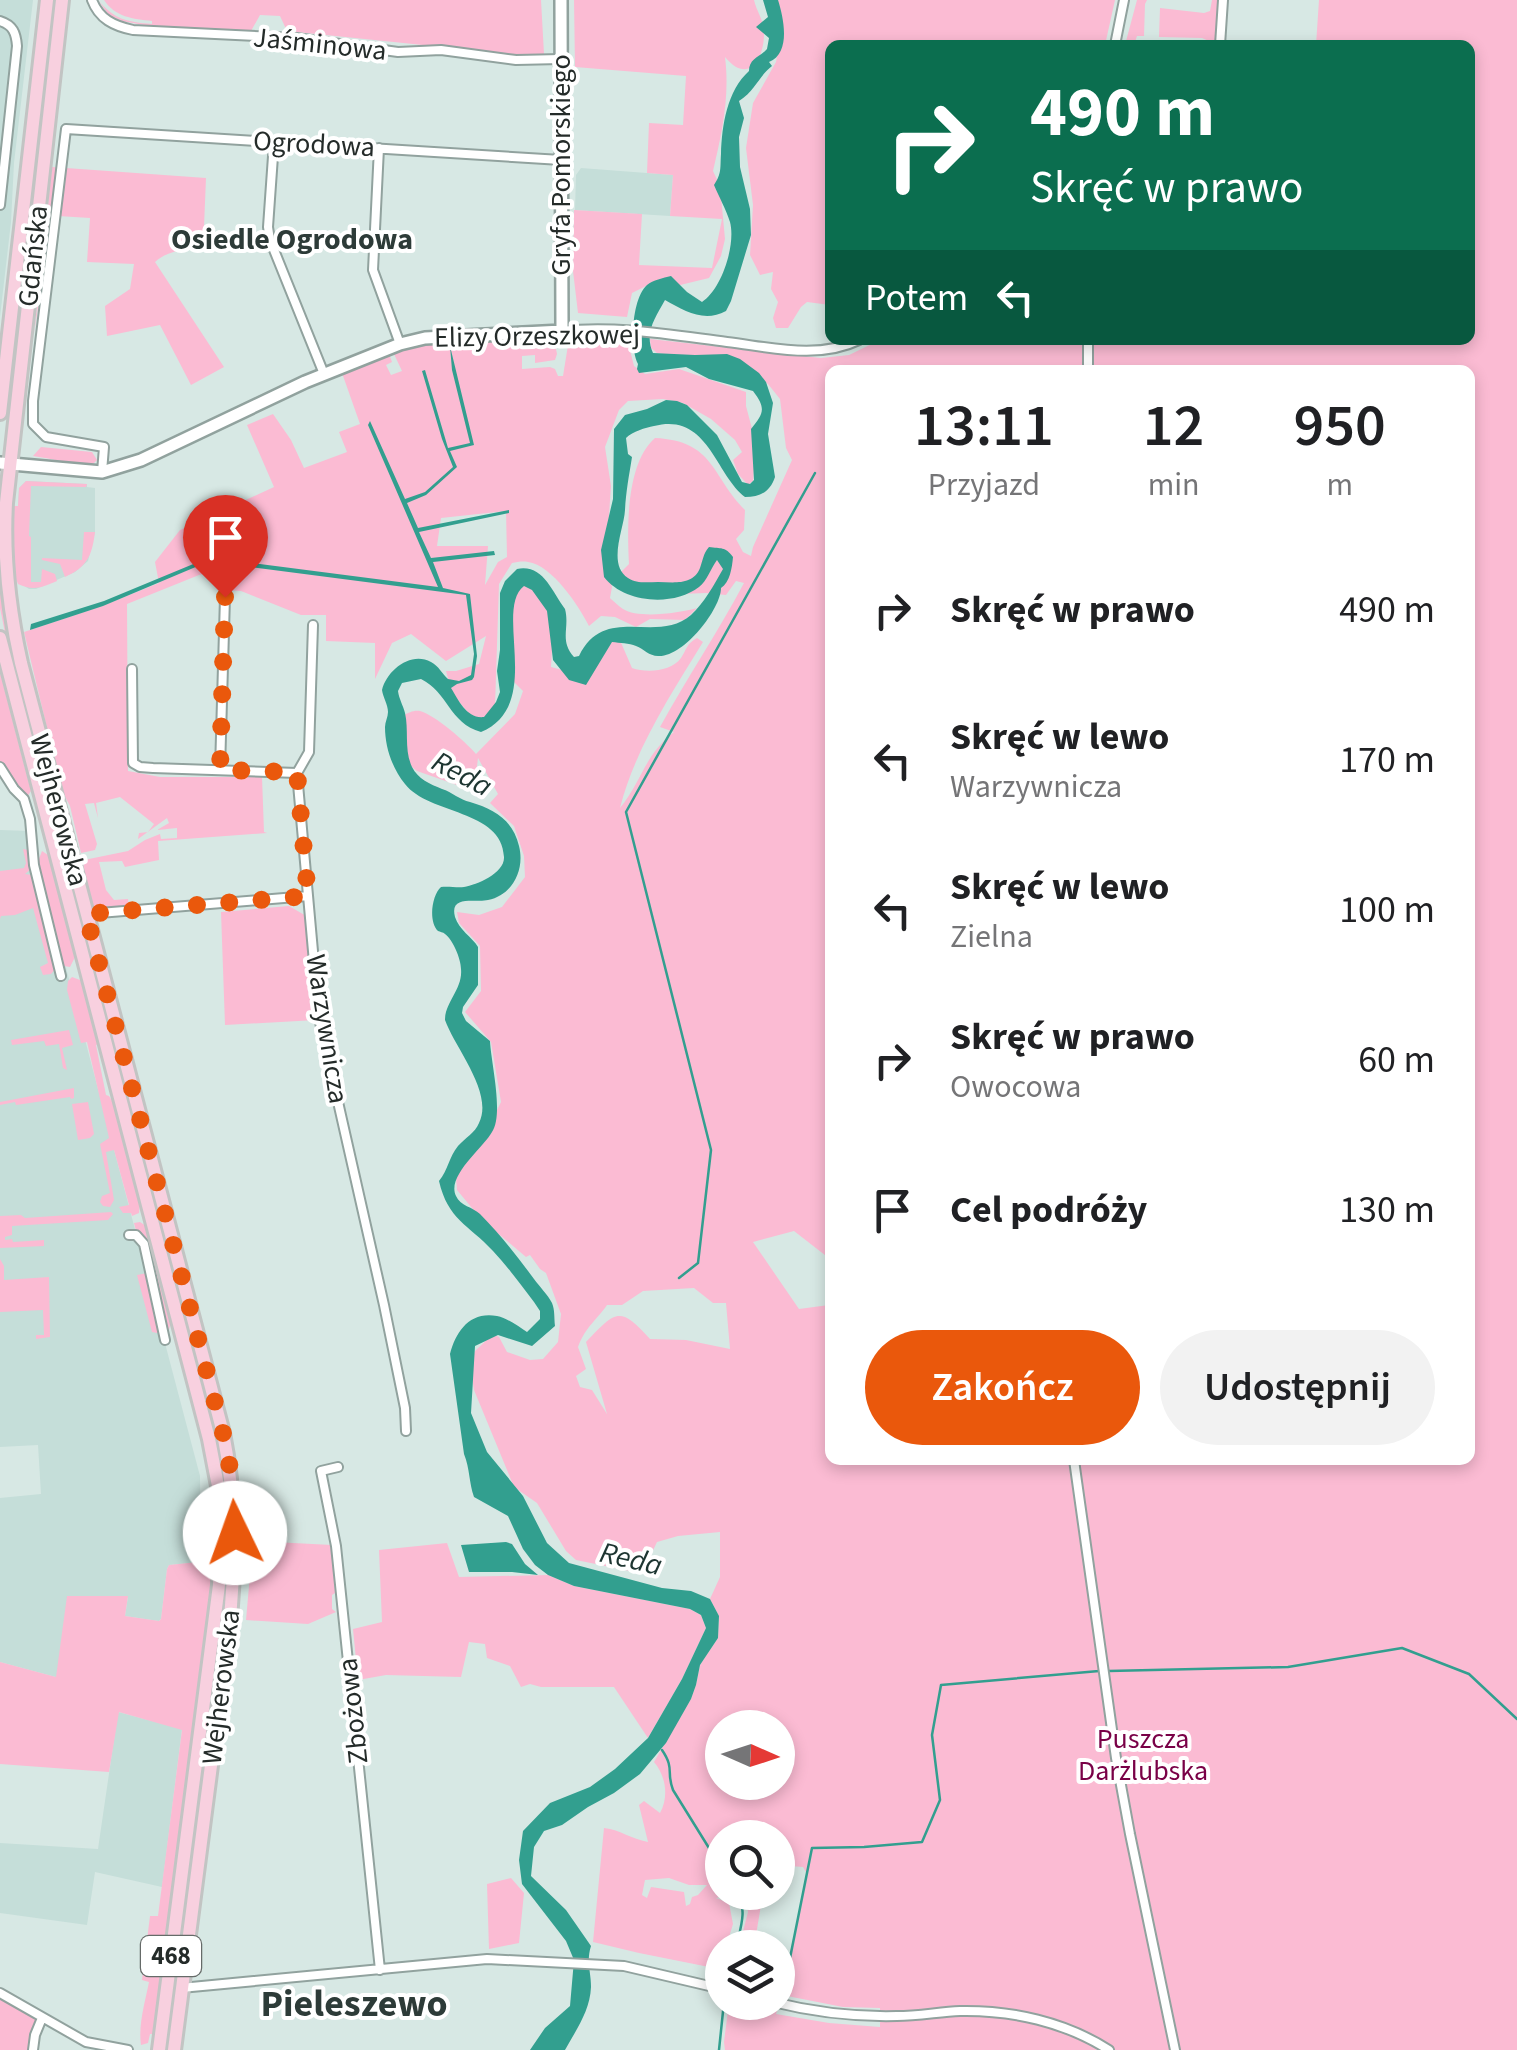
<!DOCTYPE html>
<html lang="pl">
<head>
<meta charset="utf-8">
<style>
  :root { --surface:#fff; --page:#f2f2f2; --text:#202124; --muted:#757577; --accent:#ea580c }
  body { margin:0; font-family:"Source Sans 3",sans-serif; background:var(--page); color:var(--text); height:100vh; display:flex; flex-direction:column; font-size:38px; white-space:nowrap }
  * { box-sizing:border-box; margin:0 }
  p { font-size:32px; color:var(--muted) }
  .icon { flex:none; width:55px; height:55px; fill:none; stroke:currentColor; stroke-width:2; stroke-linecap:round; stroke-linejoin:round }
  .map { position:relative; flex:1; overflow:hidden }
  .details { position:absolute; left:825px; top:365px; width:650px; height:1100px; display:flex; flex-direction:column; background:var(--surface); border-radius:15px; box-shadow:0 5px 15px #0003 }
  .details>* { flex:none }
  .guide { position:absolute; left:825px; top:40px; width:650px; height:305px; border-radius:15px; box-shadow:0 5px 15px #0003; background:#0b6e4f; color:#fff; overflow:hidden }
  .needle { width:65px; rotate:93deg }
  .buttons { position:absolute; left:705px; top:1710px; display:grid; gap:20px }
  .buttons a { display:grid; place-items:center; width:90px; height:90px; border-radius:50%; background:var(--surface); box-shadow:0 5px 15px #0003; font-size:50px }
  .pin { position:absolute; display:grid; place-items:center; width:85px; height:85px; color:#fff; margin:-102px -42px; border-radius:50% 50% 50% 0; rotate:-45deg; box-shadow:0 0 10px #0007 }
  .pin .icon { rotate:45deg }
  .me { position:absolute; width:110px; margin:-55px; rotate:357deg; stroke-linejoin:round; filter:drop-shadow(0 0 8px #0008) }
  .turn { display:flex; align-items:center; gap:35px; height:210px; padding:0 40px; font-size:45px }
  .turn .icon { width:130px; height:130px; stroke-width:2.5 }
  .turn b { display:block; font-size:70px; line-height:85px }
  .then { display:flex; align-items:center; height:95px; padding:0 40px; background:#0003; gap:20px; font-size:38px }
  .eta { display:flex; justify-content:space-evenly; align-items:center; height:170px; text-align:center }
  .eta b { font-size:60px; font-weight:600; line-height:70px }
  .cta { display:flex; gap:20px; margin-top:auto; padding:20px 40px }
  .cta a { flex:1; height:115px; border-radius:60px; background:var(--accent); color:#fff; font-size:40px; font-weight:600; line-height:115px; text-align:center }
  .cta a+a { background:var(--page); color:var(--text) }
  ul { padding:0; list-style:none }
  li { display:flex; align-items:center; gap:30px; height:150px; padding:0 40px }
  li div { flex:1 }
  li b { display:block; font-size:38px }
  li em { font-style:normal }
  .map>svg:first-child { display:block }
  .built { fill:#c5ded9 }
  .green { fill:#fbbbd3; fill-rule:evenodd }
  .water { fill:#329f8f }
  .lines { fill:none; stroke-linecap:round; stroke-linejoin:round }
  .stream { stroke:#329f8f; stroke-width:2.5 }
  .street-casing { stroke:#91a29e; stroke-width:12 }
  .secondary-casing { stroke:#91a29e; stroke-width:16 }
  .primary-casing { stroke:#c2c4c3; stroke-width:18 }
  .street { stroke:#fff; stroke-width:8 }
  .secondary { stroke:#fff; stroke-width:11 }
  .primary { stroke:#f8d0df; stroke-width:12 }
  .route { stroke:#ea580c; stroke-width:18; stroke-dasharray:0 32.4 }
  .labels { text-anchor:middle; dominant-baseline:central; stroke-width:8; stroke-linejoin:round; paint-order:stroke }
  .shield { fill:#fff; stroke:#666b69; stroke-width:2.5 }
  .shield-label { font-size:25px; font-weight:bold; fill:#242b29 }
  .street-label { font-size:28px; fill:#242b29; stroke:#fff }
  .park-label { font-size:28px; fill:#790147; stroke:#fff }
  .neighbourhood-label { font-size:30px; font-weight:bold; fill:#2d3b38; stroke:#fff }
  .water-label { font-size:30px; font-style:italic; fill:#1d3531; stroke:#fff }
  .district-label { font-size:38px; font-weight:bold; fill:#2d3b38; stroke:#fff }
</style>
</head>
<body>
<div class="map">
<svg width="1517" height="2050" viewBox="0 0 1517 2050">
  <rect width="100%" height="100%" fill="#d7e8e4"/>
  <path class="built" d="M0 0H33L14 163 11 222 0 317Z
    M581 168 673 175 670 216 575 210 576 175Z
    M26 481 87 484V487L95 488V532L88 561 75 572 36 589H29L14 579 12 506H18L19 488Z
    M0 830 30 831 200 1476 201 1562 169 1565 167 1569 161 1619 159 1621 125 1616 128 1597 56 1677 0 1662V1498L41 1494 38 1445 0 1447Z
    M118 1712 182 1729 162 1887 95 1872 87 1925 0 1913V1843L98 1849Z"/>
  <path class="green" d="M53 0H58L23 318 18 317 20 290Z
    M98 0C114 19 126 22 152 24V21C133 19 115 17 104 0H541L544 54 539 57 287 31 280 16 260 15 251 31 144 25 122 21 108 14Z
    M574 0H754C756 10 764 21 764 31 765 58 749 86 725 57 730 96 722 133 713 171L720 186 725 239 721 256 709 278 676 286 654 282 632 293 627 317 578 313 573 271 574 210 642 214 639 265 712 268 722 219 670 216 673 175 647 173 649 123 683 125 686 76 575 67Z
    M769 0H1115L1105 45H830V305L807 302 801 307 788 328H776L773 318 778 302 771 289 773 272 760 275 750 255 753 205 746 148 753 103 776 62 781 35Z
    M1137 0H1147L1145 4 1144 36H1137L1134 45H1125Z
    M1212 0H1220L1217 45H1208L1209 41 1202 38 1159 37 1160 8 1204 13 1210 11Z
    M1319 0H1517V2050H725L724 2042 729 2003 778 2002V1993L781 1994 807 1874 803 1867 778 1865V1838H722V1892L763 1893 754 1947H739L748 1912 746 1899 732 1894 716 1898 729 1903 733 1924 726 1947 722 1948 719 1969 639 1953 593 1942 604 1828C621 1830 631 1839 648 1842L639 1805 644 1801 660 1813C669 1797 666 1776 654 1762L691 1699 696 1685 700 1665 718 1638 719 1616 710 1599 720 1577V1532L678 1536 657 1542 645 1567 635 1572 576 1560 566 1551 537 1503 514 1487 474 1390 470 1364 475 1351 493 1334 499 1337 507 1352 530 1360 543 1359 558 1342 561 1314 546 1273 540 1269 530 1255 526 1257 482 1220 457 1190 456 1176 464 1162 478 1148 501 1102 491 1042 465 1012 481 991 480 946 459 923 457 912 479 915 502 907 525 877 524 856 514 826 490 803 498 794 478 758 474 791 417 771 407 763 404 715C409 713 413 710 420 711 435 715 466 742 476 754L515 714 523 691 512 680 513 585 529 579 555 599 551 667 566 671 599 638H619L632 668C646 673 671 672 681 658 687 649 686 644 697 638L703 642C671 694 635 749 620 808 642 781 645 754 674 732L660 727C687 678 718 632 744 583L736 581 726 595 706 593 681 594 623 587 621 572 629 564C627 528 626 463 655 438 715 441 711 476 745 510L744 530 736 539 743 552 751 556 753 547 792 460 786 448 780 399 768 384 751 369 657 353 651 348 650 339 821 358 849 355 880 340H1470V45H1316ZM830 370H1470V1460H830V1301L829 1305 799 1309 753 1242 794 1231 830 1259ZM694 1288 713 1303H726L730 1349 686 1340 650 1339C619 1304 615 1312 586 1342L607 1414 592 1390 580 1387 576 1376 586 1369 578 1347C586 1326 596 1321 607 1305H622L643 1291ZM722 1728H778V1782H722ZM669 1878 689 1885H707L698 1895 692 1897 690 1904 686 1906 684 1892 651 1887 647 1898 642 1895 645 1880ZM782 1995 843 2007 880 2008V2027L829 2023 776 2014Z
    M52 167 206 178 204 227 206 248C189 248 168 250 155 262L224 367 191 385 160 325 107 336 105 306 130 289 134 264 87 262 90 218 58 216 45 261 34 334Z
    M601 333 621 334 627 338 634 366 645 374 679 369 746 392V406L756 444 753 481 748 485 738 474 733 460 742 452 735 440 711 419 683 403 663 399 628 401 619 410 605 447 611 486 606 559 612 587 610 598C612 600 620 607 623 609 638 619 680 613 697 608L685 620 650 619 636 627 615 617 601 616 589 626C579 606 552 565 528 562 523 561 517 562 512 563L499 584 495 706 478 725 452 693 446 671H456L479 664 486 636 446 661 411 634 392 643 375 679V643L326 641V615H301L241 591 224 590V572H210L199 575 127 604 128 771 160 777H262L264 832 267 833 158 841 159 860 125 867 122 861 99 862 106 890 114 900 128 899 129 908 99 910 93 907 83 872 84 860 128 851 145 840 160 834 161 839 177 838V828L157 830 169 823 167 818 138 839 139 833 148 832 154 824 120 797 96 803 98 818 94 803 85 804 97 844 95 850 81 853 70 806 61 789 47 735V728L24 632 102 606 159 583 155 562 180 530 274 487 247 425 273 414 291 440 304 468 347 452 339 432 360 424 342 373 389 354 392 362 386 365 391 375 402 371 393 352 418 344 435 342 546 338 555 344 557 354 555 360 535 363V355L522 356V369L550 367 555 369 558 376H563L569 339 578 334ZM506 511 507 557 498 562 485 585 488 546H437L441 518Z
    M41 447 92 452 97 460 92 465C73 464 53 459 33 456Z
    M26 481 87 484 86 487 31 486 29 536 31 537V582H41L42 569 55 574 57 581C41 588 33 591 18 584L11 567 12 506H18L19 488Z
    M84 532H95C92 556 87 567 65 577L60 564 42 560V558L82 560Z
    M0 558 2 592 12 651 78 905 76 907 9 653 0 608Z
    M0 672 31 791 27 797 9 779 0 763Z
    M23 849 28 850 31 869 25 874 32 875 41 904 56 968 51 974 43 975 40 967 48 963 33 908 15 915 1 916 0 919V871L24 868 26 863Z
    M42 851 48 855 75 957 70 967 64 966 46 907 37 864Z
    M289 906 308 917 316 1020 225 1025 221 912Z
    M88 941 187 1319 185 1320 85 942Z
    M72 977 80 980 83 985 99 1044 96 1045 106 1095 109 1096 115 1106 140 1202 139 1213 132 1216 131 1213H123L119 1207 129 1205 114 1150 106 1152 114 1200 110 1207 103 1206 100 1202 102 1196 110 1193 100 1144 109 1138 87 1042 81 1043 67 990 68 981Z
    M69 1030 73 1045 62 1048 67 1070 63 1068 59 1044 46 1046 44 1041 12 1045 11 1040Z
    M74 1088V1098L71 1099 70 1097 16 1105 15 1102 0 1105V1102Z
    M88 1102 94 1134 90 1138 78 1140 72 1104Z
    M111 1212 113 1214 108 1220 12 1226V1235L5 1237V1240L12 1239 13 1242 44 1240V1246L0 1248V1216L21 1215 25 1218Z
    M140 1222 146 1226 171 1321 168 1334 159 1330 157 1333 152 1332 137 1275 147 1273 134 1223Z
    M0 1259 4 1266V1280L49 1277 50 1337 36 1339V1335H44L43 1310 0 1312Z
    M193 1345 217 1430 224 1466 229 1507 226 1601 178 1969 176 1967 225 1575 227 1535 191 1346Z
    M253 1541 332 1545 335 1593 332 1595V1609L336 1612 308 1624 246 1620Z
    M447 1543 459 1577 548 1575 574 1586 690 1609 701 1615 706 1628 682 1679 648 1738 614 1687H541L530 1684 521 1687 510 1666 487 1658 485 1644 469 1642 461 1677 386 1675 358 1680 353 1629 382 1622 379 1550Z
    M207 1561 212 1564V1588L153 2034H150L148 2043 141 2045C138 2026 145 2002 149 1982L142 1980 150 1916H158L182 1730 119 1712 109 1772 0 1764V1662L56 1677 67 1596H128L125 1616 159 1621 161 1619 167 1569 169 1565Z
    M511 1878 524 1893 519 1943 489 1949 487 1884Z
    M0 1997 35 2018 36 2024 30 2050H0Z"/>
  <path class="water" d="M763 0H778C784 19 791 53 769 62L772 66C758 77 756 90 739 101L744 118 739 137 740 167 750 209 751 235 731 301 726 311C704 323 685 311 665 300 655 318 644 333 653 353L695 355 727 354 740 359 759 373 766 382 773 403 768 434 775 477C770 492 760 497 745 497 715 474 708 412 654 426 645 428 633 431 626 438L628 454 632 457C629 476 626 491 625 510 624 529 607 564 628 578 637 584 648 582 658 582 673 582 693 586 700 568 703 560 703 554 709 547 721 549 725 546 733 557 732 568 730 582 721 588 721 609 683 658 658 656 649 656 644 649 636 646 629 643 620 643 612 642L586 685 569 680 553 660 547 611 532 590 524 586C493 610 545 705 481 732 449 723 448 692 421 679L402 683 398 691C399 699 403 705 405 713 409 730 404 750 412 767 418 779 430 784 442 789 452 792 460 800 470 802 494 809 513 820 519 846 525 869 513 895 488 900 476 903 449 894 455 917 459 930 472 937 478 947V985L463 1007 462 1013 466 1021 490 1041C491 1063 504 1114 492 1132 484 1147 446 1176 456 1196 460 1206 473 1207 480 1214 500 1234 517 1256 534 1279 539 1286 548 1295 552 1303 555 1310 554 1318 555 1326L532 1346 498 1335 475 1346 471 1413 487 1452 523 1496 547 1543 569 1563 662 1588 691 1591 710 1599 719 1616 718 1638 700 1665 696 1685 691 1699 666 1743 640 1774 614 1793 588 1807 562 1825 544 1831 534 1847 531 1876 566 1910 591 1946C586 1962 591 1971 591 1987 590 2011 576 2030 565 2050H530L545 2028 570 2006 574 1960 566 1941 522 1884 519 1860 523 1831 550 1803 590 1787 615 1769 648 1738 682 1679 706 1628 701 1615 690 1609 574 1586 548 1575 535 1565 523 1549 508 1516 474 1497C469 1483 470 1469 464 1454L450 1354C456 1331 470 1311 497 1316 507 1318 518 1326 527 1332L540 1319V1311L534 1302C521 1285 508 1267 493 1251 468 1224 448 1220 439 1181 448 1170 449 1157 458 1146 465 1138 475 1133 479 1123 494 1093 455 1048 445 1020 445 1002 463 989 461 969 461 959 453 940 445 934 443 932 440 932 438 931 428 921 432 895 441 887 449 886 457 888 464 887 477 885 505 873 504 857 502 809 429 815 405 784 392 768 385 747 385 727 385 722 388 717 388 712 388 705 383 697 382 690 387 670 411 651 431 662 439 666 442 674 448 679L459 681 471 675 474 654 466 595 235 565 198 566 103 606 30 630 31 624 104 601 203 560 237 561 438 587 368 425 370 421 405 499 425 492 453 467 442 439 422 371 425 370 448 448 470 443 452 370 450 346 474 445 450 451 457 467 426 495 407 503 418 528 509 510V513L419 532 431 558 494 551 495 555 433 562 443 588 470 594 477 656 474 677 472 680 457 684 451 688C459 701 467 719 484 717L496 702 500 692 497 671 500 650V593L505 581 517 569C543 564 551 590 565 609 570 628 559 640 574 657L579 656C605 603 657 645 691 615 704 603 714 585 723 569L717 560C711 568 707 581 699 587 673 607 624 603 604 577L601 550 613 499 614 429 625 415 647 409 666 400 677 401 687 405 717 435 742 482 750 484 754 480 751 429C763 414 767 409 753 391L709 379 686 367 639 373 637 369 638 364C629 347 632 298 647 285 653 280 663 278 671 276L687 292 702 302C722 289 736 244 730 222 726 209 719 197 714 185 722 173 720 168 721 154 722 125 727 91 749 71 749 58 760 57 767 49L769 38 756 27 768 17Z
    M506 1542 512 1544 525 1564 538 1575 512 1572H469L461 1545Z"/>
  <g class="lines">
    <path class="stream" d="M679 1278 698 1263 711 1150 626 812 815 473
      M1109 1671 1288 1667 1402 1648 1469 1674 1517 1719
      M662 1750C675 1769 666 1772 673 1790L722 1869
      M736 1948C740 1929 748 1910 737 1892
      M778 1998H782L812 1848 864 1847 922 1842 940 1800 932 1735 941 1685 1099 1671
      M719 2050 724 2002"/>
    <g class="street-casing">
      <path id="street" d="M92 0C99 19 114 26 133 30L296 38 398 52 441 50 516 60 561 59
        M0 21C13 25 16 33 17 46L0 205
        M1115 45 1124 0
        M1220 45 1223 0
        M274 142 268 227 270 240 324 374
        M379 148 373 270 400 344
        M562 331C617 325 672 335 727 342 770 347 818 360 859 340
        M1088 340V370
        M102 472 104 447 46 437 33 424V401L66 129 561 160
        M313 625 309 752 297 773 319 1018 384 1305 405 1408 406 1431
        M132 669 133 763 140 767 153 768 297 773
        M0 767 14 789 24 799 30 819 34 865 61 976
        M220 770 225 597
        M87 914 308 896
        M129 1235H136L144 1244 165 1340
        M1074 1460 1116 1758 1130 1834 1175 2050
        M338 1467 321 1471 336 1546 380 1970
        M181 1988 487 1959 624 1966 722 1989
        M0 1993 86 2042 128 2050
        M773 2002C813 2012 856 2017 897 2016 918 2016 939 2012 960 2011 1012 2010 1065 2022 1109 2050
        M33 2050 35 2035 42 2018"/>
    </g>
    <g class="secondary-casing">
      <path id="secondary" d="M0 463 102 472 141 460 305 382 400 344 425 338 562 331 561 0"/>
    </g>
    <g class="primary-casing">
      <path id="primary" d="M62 0 6 503C3 558 9 610 21 663L223 1433C236 1498 236 1561 229 1627L174 2050
        M0 413 47 0
        M0 638 209 1439 218 1486 221 1527 219 1585 159 2050"/>
    </g>
    <use href="#street" class="street"/>
    <use href="#secondary" class="secondary"/>
    <use href="#primary" class="primary"/>
  </g>
  <g class="lines">
    <path class="route" d="M225 597 220 770 297 772 308 896 86 914 223 1433 231 1473 235 1533"/>
  </g>
  <g class="labels">
    <rect class="shield" x="141" y="1936" width="60" height="40" rx="8"/>
    <g class="shield-label">
      <text x="171" y="1956">468</text>
    </g>
    <g class="street-label">
      <text transform="translate(320 44) rotate(6)">Jaśminowa</text>
      <text transform="translate(314 144) rotate(3)">Ogrodowa</text>
      <text transform="translate(561 165) rotate(-90)">Gryfa Pomorskiego</text>
      <text transform="translate(33 256) rotate(-84)">Gdańska</text>
      <text transform="translate(537 336) rotate(-1)">Elizy Orzeszkowej</text>
      <text transform="translate(59 810) rotate(75)">Wejherowska</text>
      <text transform="translate(327 1029) rotate(81)">Warzywnicza</text>
      <text transform="translate(221 1687) rotate(-83)">Wejherowska</text>
      <text transform="translate(353 1711) rotate(-96)">Zbożowa</text>
    </g>
    <g class="park-label">
      <text x="1143" y="1739">Puszcza<tspan x="1143" dy="32">Darżlubska</tspan></text>
    </g>
    <g class="neighbourhood-label">
      <text x="292" y="239">Osiedle Ogrodowa</text>
    </g>
    <g class="water-label">
      <text transform="translate(462 774) rotate(28)">Reda</text>
      <text transform="translate(631 1559) rotate(13)">Reda</text>
    </g>
    <g class="district-label">
      <text x="354" y="2004">Pieleszewo</text>
    </g>
  </g>
</svg>
<div class="buttons">
<a><svg class="needle" viewBox="-14 -14 28 28"><path d="M0-13l5 13h-10z" fill="#e53935"/><path d="M0 13l5-13h-10z" fill="#757577"/></svg></a>
<a><svg class="icon" aria-label="search" viewBox="0 0 24 24"><circle cx="10" cy="10" r="6"/><path d="M15 15l6 6"/></svg></a>
<a><svg class="icon" aria-label="layers" viewBox="0 0 24 24"><path d="M12 4l9 5-9 5-9-5zM3 14l9 5 9-5"/></svg></a>
</div>
<div class="pin" style="left:225px;top:597px;background:#d93025"><svg class="icon" aria-label="arrive" viewBox="0 0 24 24"><path d="M6 21V4h12l-3 4 3 4H6"/></svg></div>
<svg class="me" style="left:235px;top:1533px" viewBox="-20 -20 40 40"><circle r="19" fill="#fff"/><path d="M0-13L10 11 0 6-10 11z" fill="#ea580c"/></svg>
<div class="guide">
<div class="turn"><svg class="icon" aria-label="right" viewBox="0 0 24 24"><path d="M7 20v-9h11M14 6l5 5-5 5"/></svg><div><b>490 m</b>Skręć w prawo</div></div>
<div class="then">Potem<svg class="icon" aria-label="left" viewBox="0 0 24 24"><path d="M17 20v-9H6M10 6l-5 5 5 5"/></svg></div>
</div>
<section class="details">
<div class="eta">
<div><b>13:11</b><p>Przyjazd</p></div>
<div><b>12</b><p>min</p></div>
<div><b>950</b><p>m</p></div>
</div>
<ul>
<li><svg class="icon" aria-label="right" viewBox="0 0 24 24"><path d="M7 20v-9h11M14 6l5 5-5 5"/></svg><div><b>Skręć w prawo</b></div><em>490 m</em></li>
<li><svg class="icon" aria-label="left" viewBox="0 0 24 24"><path d="M17 20v-9H6M10 6l-5 5 5 5"/></svg><div><b>Skręć w lewo</b><p>Warzywnicza</p></div><em>170 m</em></li>
<li><svg class="icon" aria-label="left" viewBox="0 0 24 24"><path d="M17 20v-9H6M10 6l-5 5 5 5"/></svg><div><b>Skręć w lewo</b><p>Zielna</p></div><em>100 m</em></li>
<li><svg class="icon" aria-label="right" viewBox="0 0 24 24"><path d="M7 20v-9h11M14 6l5 5-5 5"/></svg><div><b>Skręć w prawo</b><p>Owocowa</p></div><em>60 m</em></li>
<li><svg class="icon" aria-label="arrive" viewBox="0 0 24 24"><path d="M6 21V4h12l-3 4 3 4H6"/></svg><div><b>Cel podróży</b></div><em>130 m</em></li>
</ul>
<div class="cta"><a>Zakończ</a><a>Udostępnij</a></div>
</section>
</div>
</body>
</html>
